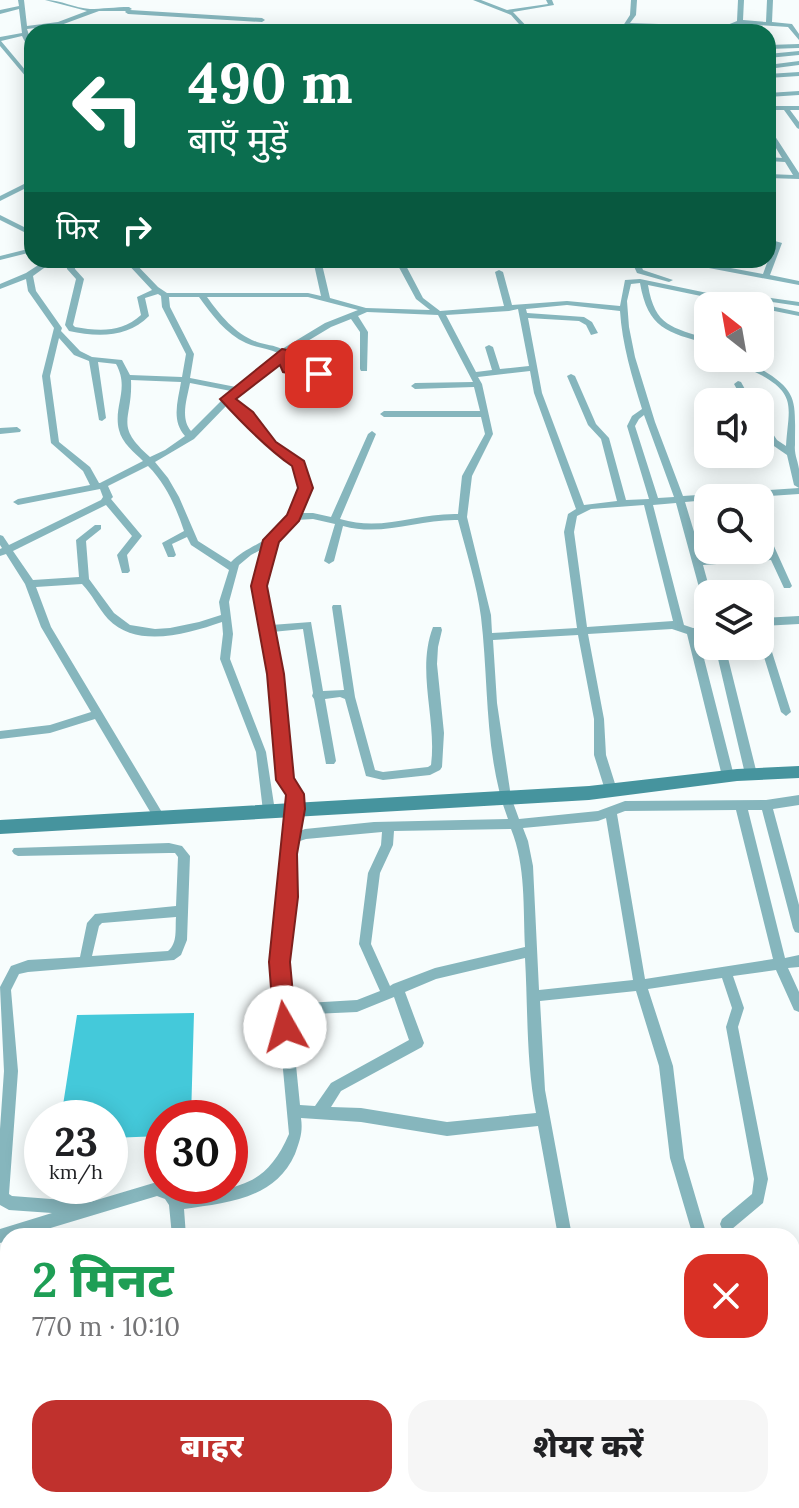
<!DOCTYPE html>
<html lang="hi">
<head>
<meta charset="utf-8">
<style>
  :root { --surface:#fff; --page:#f6f6f6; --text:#202124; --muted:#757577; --accent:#c0312d }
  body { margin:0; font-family:Lora,"Noto Sans Devanagari",serif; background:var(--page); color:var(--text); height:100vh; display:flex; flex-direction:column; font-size:30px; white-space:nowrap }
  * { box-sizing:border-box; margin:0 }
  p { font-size:26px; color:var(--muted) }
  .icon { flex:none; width:44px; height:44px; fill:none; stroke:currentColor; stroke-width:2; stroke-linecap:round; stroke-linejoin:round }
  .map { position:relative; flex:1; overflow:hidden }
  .drawer { position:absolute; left:0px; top:1228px; width:800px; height:280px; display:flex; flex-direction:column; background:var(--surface); border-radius:24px 24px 0 0; box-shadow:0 4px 20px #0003 }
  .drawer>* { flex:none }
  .guide { position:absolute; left:24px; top:24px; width:752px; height:244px; border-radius:24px; box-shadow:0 4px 20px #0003; background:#0b6e4f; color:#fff; overflow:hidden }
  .needle { width:52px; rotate:329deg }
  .tools { position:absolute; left:694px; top:292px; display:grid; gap:16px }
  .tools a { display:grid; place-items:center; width:80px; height:80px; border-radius:16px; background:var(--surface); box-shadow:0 4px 20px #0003; font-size:40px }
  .speed { position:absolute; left:24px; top:1100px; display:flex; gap:16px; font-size:40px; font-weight:700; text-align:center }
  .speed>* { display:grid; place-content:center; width:104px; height:104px; border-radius:50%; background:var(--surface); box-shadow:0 4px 20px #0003; line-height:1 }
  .speed small { font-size:20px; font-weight:400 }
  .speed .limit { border:12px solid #d22; background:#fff; color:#111 }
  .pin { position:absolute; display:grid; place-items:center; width:68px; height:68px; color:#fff; margin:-34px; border-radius:16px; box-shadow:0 4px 12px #0006 }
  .me { position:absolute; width:88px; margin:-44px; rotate:353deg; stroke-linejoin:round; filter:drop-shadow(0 0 6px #0008) }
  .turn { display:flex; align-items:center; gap:28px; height:168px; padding:0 32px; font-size:36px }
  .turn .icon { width:104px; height:104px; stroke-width:2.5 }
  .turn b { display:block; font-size:56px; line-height:68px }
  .then { display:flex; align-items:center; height:76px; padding:0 32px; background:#0003; gap:16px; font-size:30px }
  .round { display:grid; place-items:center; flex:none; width:84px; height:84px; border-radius:24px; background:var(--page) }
  .headline { display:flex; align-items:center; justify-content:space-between; height:136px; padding:0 32px }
  h1 { font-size:48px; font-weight:800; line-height:60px; color:#1e9e55 }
  .cta { display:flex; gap:16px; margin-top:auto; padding:16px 32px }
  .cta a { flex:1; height:92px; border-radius:24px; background:var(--accent); color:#fff; font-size:32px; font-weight:800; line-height:92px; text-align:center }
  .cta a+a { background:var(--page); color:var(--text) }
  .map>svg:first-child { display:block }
  .water { fill:#44c9da }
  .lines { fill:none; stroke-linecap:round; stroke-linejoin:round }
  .street { fill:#86b6bd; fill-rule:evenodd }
  .secondary { fill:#46949e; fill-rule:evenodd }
  .route { fill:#c0312d; stroke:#7d201d; stroke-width:2 }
</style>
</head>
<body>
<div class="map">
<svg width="799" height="1508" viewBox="0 0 799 1508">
  <rect width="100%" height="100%" fill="#f7fdfd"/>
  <path class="water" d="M194 1013 191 1118H162V1136L110 1138V1118H61L77 1015Z"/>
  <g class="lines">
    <path class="street" d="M18 0H24L27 26 58 22 87 11 45 0C61 0 75 8 90 9 101 9 116 7 129 7L132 9 130 10 262 18 265 20 262 22 128 14 125 12 126 11H99L61 25 27 29 32 44V52L29 50 22 36 1 41 32 78V84L0 46V37L22 33 19 9 0 14V10L19 6Z
      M473 0H481L507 10 548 4 546 0H552L554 5 513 12 532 32H526L511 15Z
      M631 0H637L636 15 630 23 716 26 720 28 737 21 738 0H744L743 20 766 22 767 0H773L772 22 792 24 799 34V40L788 27 741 24 725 31 726 32H719L715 30 628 27 625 32H619L630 15Z
      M125 28 209 30 212 32 123 31 122 30Z
      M799 44V48L768 49V45Z
      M799 51V55L768 58V54Z
      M799 61V65L768 69V65Z
      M799 72V76L768 78V74Z
      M799 91V95L768 97V93Z
      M768 106H799V110H790L799 122V129L797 128 784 110H768Z
      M768 128 771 130 799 173V179L768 178V174L793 175 785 162 768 161V157L782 158 768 135Z
      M32 180V185L0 201V196Z
      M0 215 32 231V236L0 220Z
      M775 241 782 243 770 275 799 281V285L693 265 689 263 693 261 763 274Z
      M32 248V252L0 260V256Z
      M46 260H55L33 276 36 291 62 328 61 331 80 351 92 357 122 360 130 375 182 377 186 354 162 307 161 296 158 294 145 298 149 316C128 338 97 337 69 331L65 325 76 279 67 269 66 260H74L75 269 84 279 73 325 75 327C98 331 122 333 141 315L137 297 152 290 124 260H132L158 287 167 293H308L321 296 313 260H321L330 298 366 308 430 310 416 299 395 260H403L423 298 440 311 504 306 495 272 499 270 503 272 512 305 567 301 620 306 625 280 640 279 799 312V316L760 308V306H749L648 285C655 327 672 327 708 339V344C667 332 648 329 640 283L631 284 627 301 629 327 635 357 655 422 683 496 799 488V494L742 498H708V500L685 502 702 558 768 554 760 535V521L763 522 792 586 790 588H784L771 560 703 565 711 594H708V605L703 602 676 503 653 505 684 625 693 628 708 627V635H698L734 776 732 779H724L722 776 687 634 672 629 588 634 604 719 606 755 617 790 615 793H607L605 790 594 755V719L578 635 493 640 497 703 511 797 519 819 598 811 625 801 766 800 799 795V805L773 809 799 905V933L795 932 793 928 762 810H748L785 958 799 955V967L788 968 799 992V1012L794 1010 776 970 733 976 744 1008 738 1027 768 1179 763 1203 732 1229 727 1231 722 1229 720 1224 722 1219 752 1194 754 1179 726 1027 732 1008 722 978 648 989 673 1066 684 1158 707 1236H693L670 1158 659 1066 636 991 540 1001 545 1090 572 1236H558L538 1126 447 1136 361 1122 301 1118C303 1132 300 1140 295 1154 275 1199 227 1203 184 1209L186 1236H172L169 1205 165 1199 157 1196 24 1236H8V1241L0 1243V1229L52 1213 9 1210 0 1205V1129L4 1071 0 987 11 966 28 960 80 957 87 923 95 914 176 906 178 857 175 853H169L18 856 14 854 12 851 14 848 169 843 182 846 190 856 187 940 181 955 174 960 28 972 19 974 11 990 18 1071 9 1194 12 1196 90 1202 157 1182 162 1183V1186L175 1188 179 1195C234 1188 265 1190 289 1134L273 962 289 800 279 780 270 674 254 586 264 548 251 555 239 565 229 602 233 634 230 659 266 752 275 811 273 814H265L263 811 256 752 220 659 223 634 222 622C187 634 137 649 108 619 98 608 92 594 82 584L36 587 51 627 163 814 165 817 163 820H155L95 719 50 733 0 739V731L50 725 91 712 41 627 25 584 6 554 0 556V549L2 548 0 545V535L3 536 9 545 101 500 103 497 100 489 18 505 13 502 18 499 90 485 83 471 51 443 42 376 54 328 28 291 26 279 0 289V284L26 273ZM169 297H199C212 315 226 334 246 343 257 348 268 348 278 353L267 367 236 387 190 378 194 354 170 307ZM207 297H308L358 310 325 323 282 349C274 345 266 345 257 342 235 334 220 315 207 297ZM567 305 620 311C622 344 632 377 642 409L632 416 627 426 649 499 626 500 609 438 596 424 575 376 571 374 567 376 588 425 601 439 617 501 584 505 542 393 528 318 579 321 586 325 591 335 598 333 592 322 584 317 527 313 526 309ZM518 309 529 366 500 369 493 347 489 345 485 347 492 370 476 372 446 315 509 311ZM367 312 438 315 473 382 415 383 411 386 415 389 474 387 480 411H384L380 414 384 417H481L485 434 462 476 458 514C415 513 383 532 340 519L376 434 372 431 368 434 331 517 313 513H301C308 496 308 481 303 464L274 443 251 413 233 399C247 384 268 378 281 360L297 405 301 408 304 407 305 405 293 372C311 375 328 378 345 371L341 369 319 372 291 367 286 354 331 327 351 319 360 332V369L361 371H367L368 332 358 316ZM59 338 74 355 89 361 99 420 102 421 106 418 98 362 116 364C130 389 113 406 119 430 122 443 134 452 143 461L100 483H99L90 467 59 442 50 376ZM530 371 534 393 576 509 568 514 564 532 577 628 492 633 491 615 467 517 472 476 493 434 482 384 478 377ZM131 380 181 382C178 401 171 420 185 436L165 450 150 457C113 424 133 421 131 380ZM190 383 231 391 191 431C180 418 187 399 190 383ZM228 404 245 417 268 447 295 465C302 494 294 522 268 538 255 546 242 551 231 562L198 541 179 497 168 478 155 462 194 439ZM644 415 674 497 658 498 635 426 639 419ZM148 466C166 484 176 507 184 531L162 543 168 557H174L176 555 172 544 187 537 191 545 229 570 219 602 221 615 199 622 170 628 155 629 130 625 114 613 89 579 86 541 101 529V525H95L76 540 79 577 33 580 13 551 106 505 132 536 117 555 122 573H128L130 571 127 555 142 536 111 499 113 497 108 486ZM644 505 673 621 587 627 574 532 577 516 591 509ZM313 519 335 524 324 561 329 564 334 561 343 526C383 537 419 519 458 520 466 551 477 585 481 617 489 683 484 756 508 819L374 822 305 829 298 832 301 800 291 780 280 674 272 632 303 629 313 693 312 696 314 699 326 764H334L336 761 325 699 340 697 345 699 366 776 383 780 430 775 440 770 442 767 444 733 437 664 438 647 442 630 441 627H433C416 671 437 719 431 765L428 767 383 772 375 770 355 697 341 605H333L332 607 344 690 323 691 311 622 271 625 264 586 275 542 285 535 297 520ZM736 810 773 959 645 979 617 814 625 811ZM606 818 633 980 539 990 533 866 528 841 523 828 598 821ZM511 829C526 866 523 908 525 947L435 968 393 984 390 986 371 944 380 873 393 845 394 831ZM382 832 381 845 368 873 359 944 380 991 357 1000 290 1004 285 962 297 842 306 839ZM176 917C175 928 178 943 168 951L92 956 99 926 102 923ZM525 958C528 1009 526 1062 536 1113L447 1122 361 1108 331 1107 341 1091 422 1047 424 1043 405 992 436 979ZM394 997 409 1040 331 1083 315 1106 300 1105 291 1015 357 1012Z
      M631 260H639L643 270 673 280 669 282 637 273Z
      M749 295 799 302V306L752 299 748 297Z
      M733 358C744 358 751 363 761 369 799 392 795 401 795 445 794 454 798 461 799 469 799 475 799 482 799 488L794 485 787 455 771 444 760 427V418L763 419 777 440 786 446C788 410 798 395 761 375 751 370 741 365 733 358Z
      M738 381 741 382 752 402H744L734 384Z
      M17 427 21 430 20 432 0 434V428Z
      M799 616V624L760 626V618Z
      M715 646H757L772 652 791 712 786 716 781 712 764 657 756 654H727L757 774 755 777H747L745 774Z
      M175 1500H191L189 1508H173Z"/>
    <path class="secondary" d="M799 766V778L737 781 589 800 0 834V820L589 786 737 769Z
      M792 1339H799V1361H792Z
      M212 1500H249L246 1508H209Z
      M747 1500H776L779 1508H750Z"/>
  </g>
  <path class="route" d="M282 349 287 350 294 366 326 374 319 379 283 372 280 365 236 399 253 412 276 442 304 461 313 488 299 521 279 542 267 586 284 674 294 778 304 794 305 809 297 854 298 897 290 962 296 1027 293 1034 285 1037 277 1034 274 1027 269 962 286 795 276 780 267 674 251 586 263 540 287 515 298 488 292 466C266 448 242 423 220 399Z"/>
</svg>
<div class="tools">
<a><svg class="needle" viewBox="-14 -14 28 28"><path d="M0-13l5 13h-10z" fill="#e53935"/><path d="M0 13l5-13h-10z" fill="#757577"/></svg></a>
<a><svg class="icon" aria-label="sound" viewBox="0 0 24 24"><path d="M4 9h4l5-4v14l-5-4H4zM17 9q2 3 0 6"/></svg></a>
<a><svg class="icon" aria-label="search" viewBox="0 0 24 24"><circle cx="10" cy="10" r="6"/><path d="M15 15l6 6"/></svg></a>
<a><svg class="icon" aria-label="layers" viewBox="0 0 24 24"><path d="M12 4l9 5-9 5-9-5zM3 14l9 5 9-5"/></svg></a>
</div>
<div class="speed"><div>23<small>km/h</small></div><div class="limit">30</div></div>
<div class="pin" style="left:319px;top:374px;background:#d93025"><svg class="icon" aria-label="arrive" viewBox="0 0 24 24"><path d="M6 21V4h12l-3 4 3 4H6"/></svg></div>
<svg class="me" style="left:285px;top:1027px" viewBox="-20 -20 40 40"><circle r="19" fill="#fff"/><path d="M0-13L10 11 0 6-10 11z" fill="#c0312d"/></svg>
<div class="guide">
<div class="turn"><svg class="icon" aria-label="left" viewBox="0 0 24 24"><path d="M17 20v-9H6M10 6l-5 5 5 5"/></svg><div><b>490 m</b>बाएँ मुड़ें</div></div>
<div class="then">फिर<svg class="icon" aria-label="right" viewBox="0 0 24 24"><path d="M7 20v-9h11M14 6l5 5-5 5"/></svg></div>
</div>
<section class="drawer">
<div class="headline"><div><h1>2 मिनट</h1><p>770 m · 10:10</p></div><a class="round" style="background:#d93025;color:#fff"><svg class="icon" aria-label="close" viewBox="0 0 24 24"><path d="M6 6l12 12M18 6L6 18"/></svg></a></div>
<div class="cta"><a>बाहर</a><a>शेयर करें</a></div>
</section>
</div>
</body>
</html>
